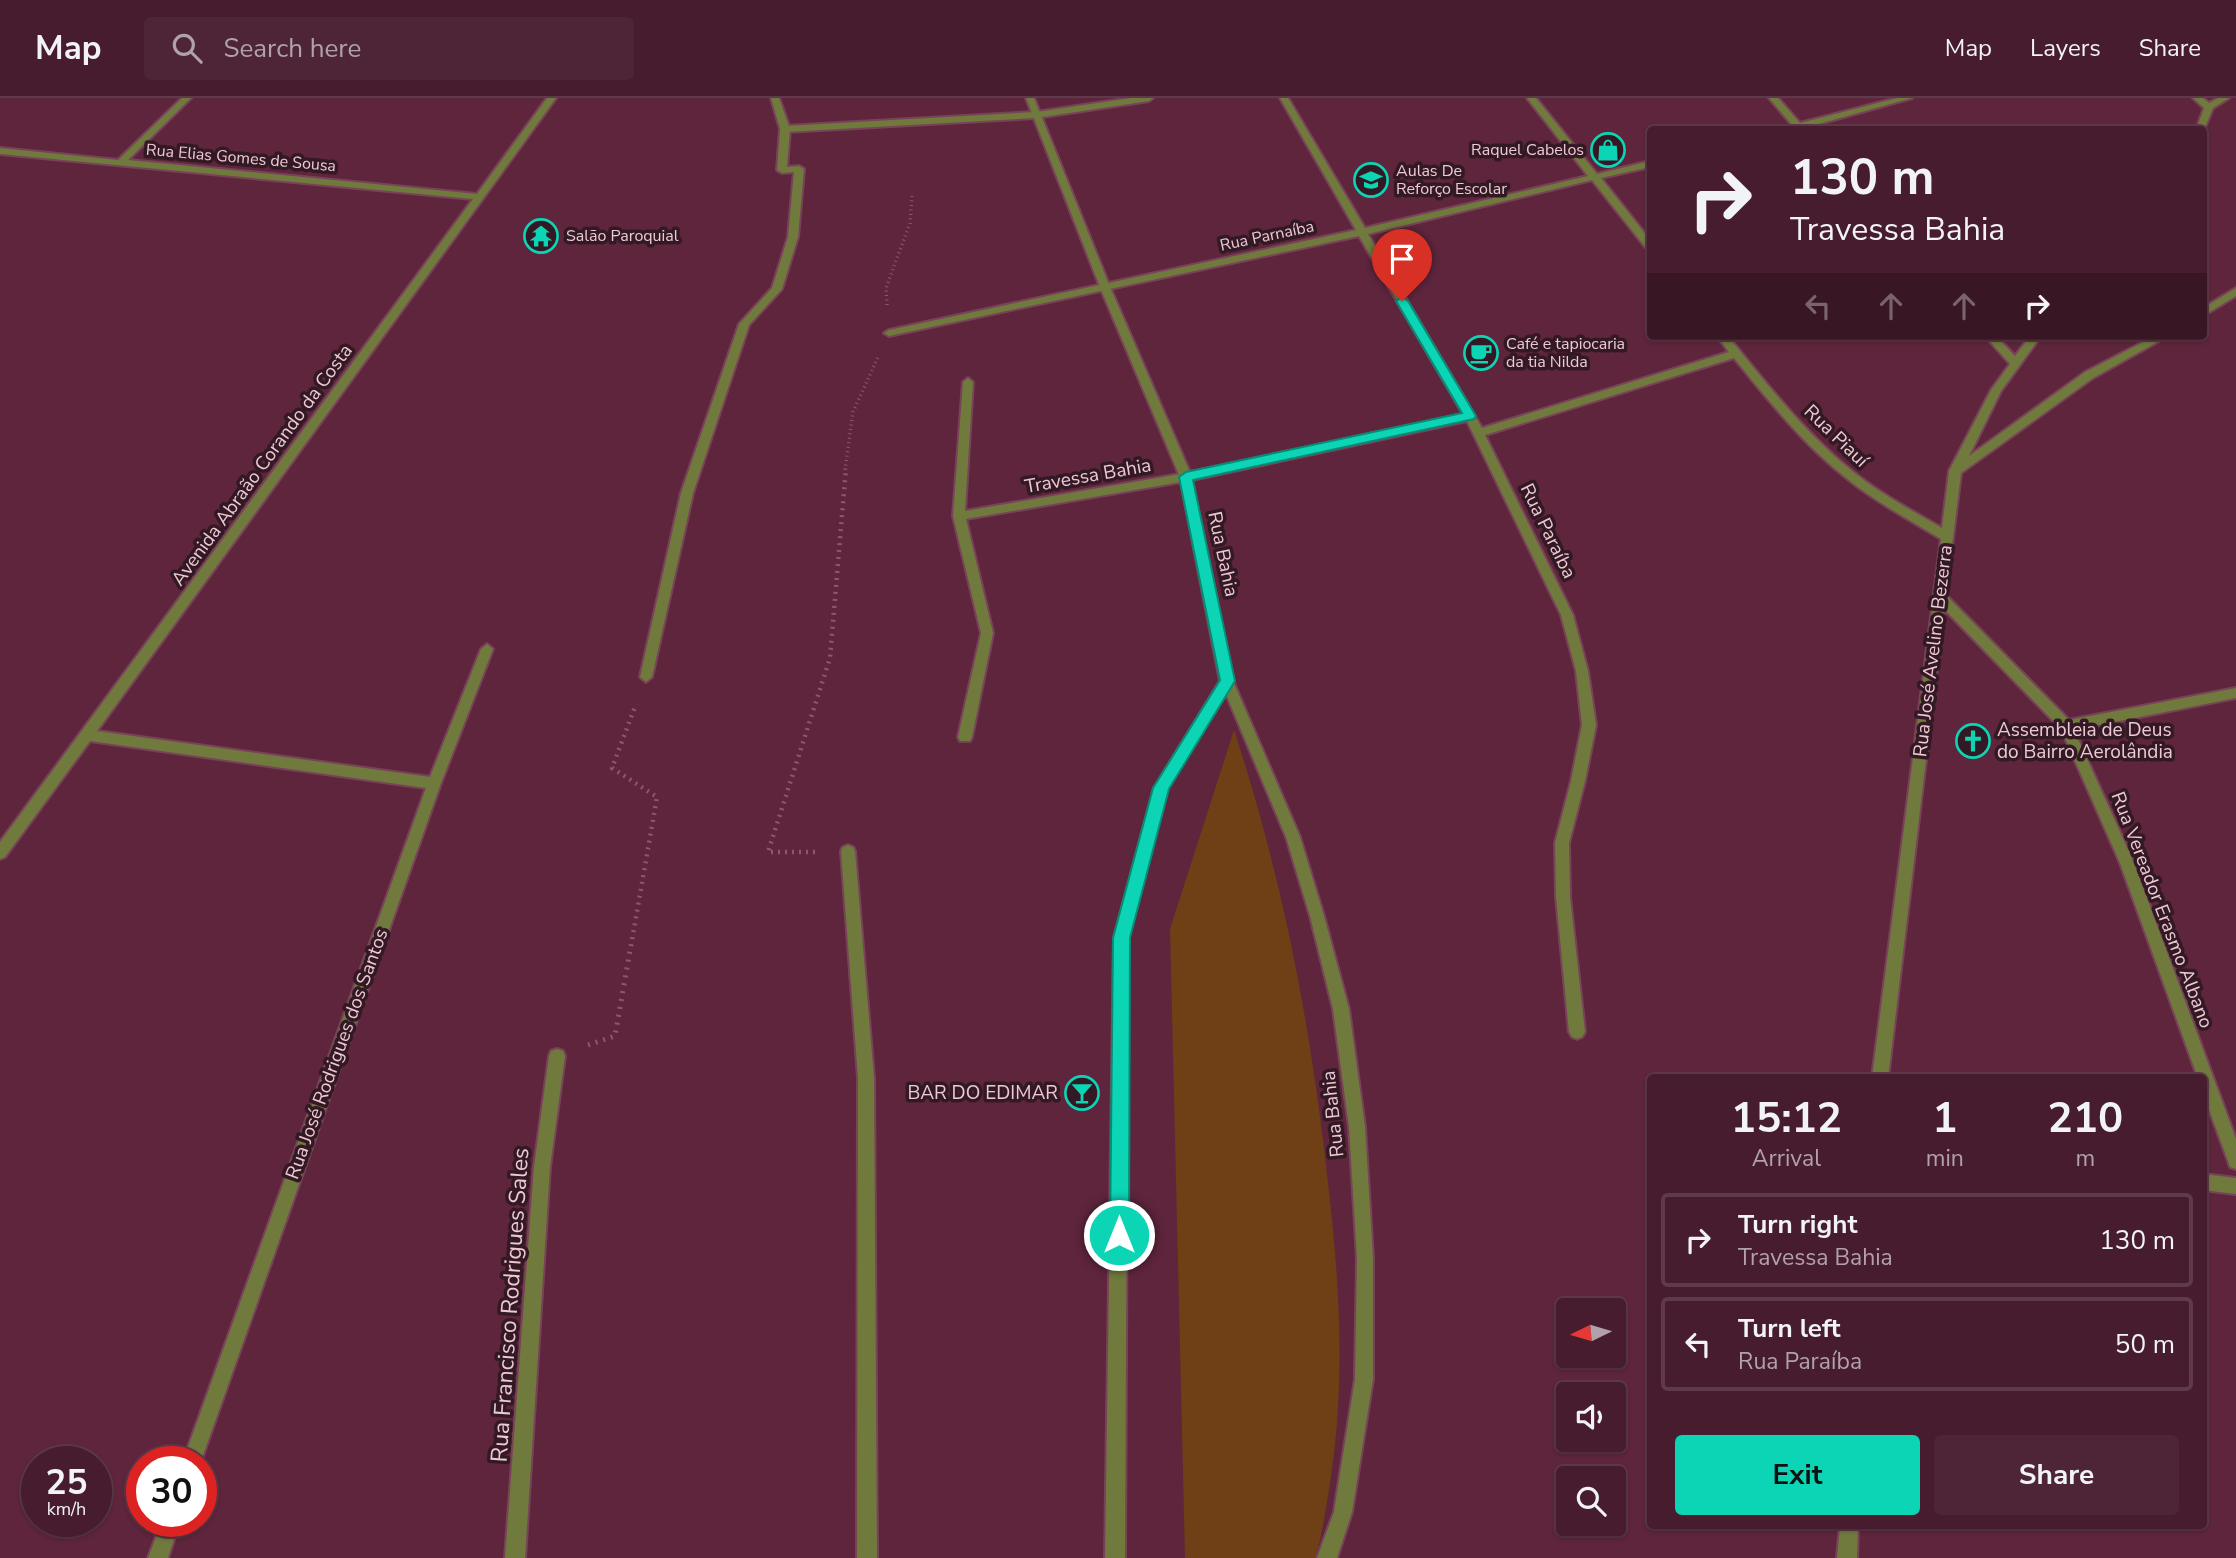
<!DOCTYPE html>
<html lang="en">
<head>
<meta charset="utf-8">
<style>
  :root { --surface:#461c2e; --page:#4d2536; --text:#f1f3f6; --muted:#b0a1aa; --line:#5e3a4a; --accent:#0cd5b5 }
  body { margin:0; font-family:"Nunito Sans",sans-serif; background:var(--page); color:var(--text); height:100vh; display:flex; flex-direction:column; font-size:26px; white-space:nowrap }
  * { box-sizing:border-box; margin:0 }
  p { font-size:23px; color:var(--muted) }
  .icon { flex:none; width:38px; height:38px; fill:none; stroke:currentColor; stroke-width:2; stroke-linecap:round; stroke-linejoin:round }
  .map { position:relative; flex:1; overflow:hidden }
  .drawer { position:absolute; left:1647px; top:976px; width:560px; height:455px; display:flex; flex-direction:column; background:var(--surface); border-radius:7px; box-shadow:0 2px 5px #0004,0 0 0 2px var(--line) }
  .drawer>* { flex:none }
  .banner { position:absolute; left:1647px; top:28px; width:560px; height:214px; border-radius:7px; box-shadow:0 2px 5px #0004,0 0 0 2px var(--line); background:#461c2e; color:var(--text); overflow:hidden }
  .needle { width:46px; rotate:265deg }
  .buttons { position:absolute; left:1556px; top:1200px; display:grid; gap:14px }
  .buttons a { display:grid; place-items:center; width:70px; height:70px; border-radius:7px; background:var(--surface); box-shadow:0 2px 5px #0004,0 0 0 2px var(--line); font-size:35px }
  .speed { position:absolute; left:21px; top:1348px; display:flex; gap:14px; font-size:35px; font-weight:700; text-align:center }
  .speed>* { display:grid; place-content:center; width:91px; height:91px; border-radius:50%; background:var(--surface); box-shadow:0 2px 5px #0004,0 0 0 2px var(--line); line-height:1 }
  .speed small { font-size:18px; font-weight:400 }
  .speed .limit { border:10px solid #d22; background:#fff; color:#111 }
  .pin { position:absolute; display:grid; place-items:center; width:60px; height:60px; color:#fff; margin:-72px -30px; border-radius:50% 50% 50% 0; rotate:-45deg; box-shadow:0 0 7px #0007 }
  .pin .icon { rotate:45deg }
  .me { position:absolute; width:77px; margin:-38px; rotate:0deg; stroke-linejoin:round; filter:drop-shadow(0 0 5px #0008) }
  .turn { display:flex; align-items:center; gap:24px; height:147px; padding:0 28px; font-size:32px }
  .turn .icon { width:91px; height:91px; stroke-width:2.5 }
  .turn b { display:block; font-size:49px; line-height:60px }
  .lanes { display:flex; align-items:center; height:66px; padding:0 28px; background:#0003; justify-content:center; gap:35px; direction:ltr }
  .lanes .off { opacity:.35 }
  .eta { display:flex; justify-content:space-evenly; align-items:center; height:119px; text-align:center }
  .eta b { font-size:42px; font-weight:700; line-height:49px }
  .action { display:flex; gap:14px; margin-top:auto; padding:14px 28px }
  .action a { flex:1; height:80px; border-radius:7px; background:var(--accent); color:#111; font-size:28px; font-weight:700; line-height:80px; text-align:center }
  .action a+a { background:var(--page); color:var(--text) }
  ul { padding:0; list-style:none }
  li { display:flex; align-items:center; gap:21px; height:94px; margin:0 14px 10px; padding:0 14px; border:4px solid var(--line); border-radius:7px }
  li div { flex:1 }
  li b { display:block; font-size:26px }
  li em { font-style:normal }
  header { display:flex; align-items:center; gap:42px; box-sizing:border-box; height:98px; padding:0 35px; background:var(--surface); border-bottom:2px solid var(--line) }
  header strong { font-size:33px }
  nav { display:flex; gap:38px; margin-inline-start:auto; font-size:24px }
  .search { width:490px; height:63px; background:var(--page); display:flex; align-items:center; gap:18px; box-sizing:border-box; padding:0 24px; border-radius:7px; color:var(--muted); font-size:26px }
  .map>svg:first-child { display:block }
  .green { fill:#6f3f16 }
  .lines { fill:none; stroke-linecap:round; stroke-linejoin:round }
  .service-casing { stroke:#784358; stroke-width:4 }
  .minor-casing { stroke:#784358; stroke-width:4 }
  .path-far2 { stroke:#8a586c; stroke-width:3.5; stroke-dasharray:1 3.5; stroke-linecap:butt }
  .path-far1 { stroke:#8a586c; stroke-width:4.5; stroke-dasharray:2 5; stroke-linecap:butt }
  .path { stroke:#8a586c; stroke-width:5; stroke-dasharray:2 6; stroke-linecap:butt }
  .service { fill:#707a3d; fill-rule:evenodd }
  .minor { fill:#707a3d; fill-rule:evenodd }
  .route { fill:#0cd5b5; stroke:#088a76; stroke-width:2 }
  .labels { text-anchor:middle; dominant-baseline:central; stroke-width:7; stroke-linejoin:round; paint-order:stroke }
  .far-poi-label { font-size:16px; fill:#edc9d5; stroke:#331923; text-anchor:start }
  .far-street-label { font-size:16px; fill:#edc9d5; stroke:#331923 }
  .street-label { font-size:19px; fill:#edc9d5; stroke:#331923 }
  .poi-label { font-size:19px; fill:#edc9d5; stroke:#331923; text-anchor:start }
  .near-street-label { font-size:23px; fill:#edc9d5; stroke:#331923 }
</style>
</head>
<body>
<header>
<strong>Map</strong>
<div class="search"><svg class="icon" aria-label="search" viewBox="0 0 24 24"><circle cx="10" cy="10" r="6"/><path d="M15 15l6 6"/></svg>Search here</div>
<nav><a>Map</a><a>Layers</a><a>Share</a></nav>
</header>
<div class="map">
<svg width="2236" height="1460" viewBox="0 0 2236 1460">
  <rect width="100%" height="100%" fill="#5e253d"/>
  <path class="green" d="M1234 632C1285 787 1313 940 1330 1103 1341 1202 1345 1299 1328 1398 1324 1419 1322 1440 1315 1460H1185L1170 831Z"/>
  <g class="lines">
    <g class="service-casing">
      <path id="service" d="M771 0H779L790 31 787 69 799 68 804 71 798 139 782 191 749 227 693 395 652 579 646 584 640 579 681 395 739 226 772 190 788 139 794 74 782 75 777 72 780 31Z
        M1026 0H1034L1110 189 1192 379 1190 382 1186 383 1180 379 1100 189Z
        M848 747 853 749 855 753 874 980 877 1460H857L858 980 841 753 843 749Z"/>
    </g>
    <g class="minor-casing">
      <path id="minor" d="M182 0H191L128 62 477 96 547 0H556L97 633 430 679 481 551 487 546 493 551 441 685 201 1363H183L426 690 90 643 5 759 0 761V744L473 101 0 56V50L118 62Z
        M1131 0H1153L1149 3 1036 20 785 34 780 31 785 28 1036 14Z
        M1280 0H1288L1365 130 1588 78 1527 0H1536L1597 76 1650 63V69L1601 80 1650 142V151L1646 150 1592 82 1368 136 1482 330 1729 254 1717 238H1728C1766 285 1804 334 1851 372 1879 395 1911 412 1942 430L1949 373 1991 292 2010 266 1985 238H1996L2015 258 2030 238H2041L2001 293 1969 358 2085 274 2155 238H2168L2093 280 1961 375 1946 497 2069 622 2236 590V600L2074 632 2134 765 2236 1041V1071L2230 1069 2228 1063 2203 995V980H2198L2120 765 2061 631 1944 511 1888 980H1872L1941 441C1908 421 1874 403 1845 379 1802 345 1768 302 1734 260L1485 337 1573 517 1588 573 1596 627 1585 683 1569 745 1570 799 1585 934 1582 939 1577 941 1572 939 1569 934 1556 799 1555 745 1571 683 1582 627 1576 573 1561 517 1467 323 1192 382 1233 583 1300 739 1324 818 1349 911 1365 1029 1373 1160V1281L1352 1414 1337 1460H1317L1334 1414 1355 1281 1357 1160 1349 1029 1333 911 1310 818 1286 739 1226 596 1167 691 1128 840 1125 1460H1105L1114 840 1154 690 1220 583 1181 384 966 421 993 535 972 639 970 643H960L958 639 981 535 953 418 963 284 968 280 973 284 965 413 1186 375 1463 316 1359 138 889 238 884 235 889 232 1356 132Z
        M1769 0H1778L1800 25 1897 0H1912L1804 30 1805 32H1780L1792 27Z
        M2193 0H2203L2209 5 2218 0H2229L2213 10 2203 34V32H2196L2204 10Z
        M2236 190V198L2203 218V210Z
        M557 951 563 953 565 958 550 1069 525 1460H505L534 1069 549 958 551 953Z
        M2203 1076 2236 1080V1096L2203 1092Z
        M162 1423H180L168 1460H148Z
        M1840 1428H1858L1857 1460H1837Z"/>
    </g>
    <path class="path-far2" d="M887 207 886 190 910 125 912 98
      M845 372 853 314 878 259"/>
    <path class="path-far1" d="M815 754H768L830 560 846 370
      M631 848 657 699 612 670 636 606"/>
    <path class="path" d="M588 947 615 938 631 847"/>
    <use href="#service" class="service"/>
    <use href="#minor" class="minor"/>
  </g>
  <path class="route" d="M1402 199 1408 203 1476 318 1474 321 1193 382 1235 583 1169 691 1130 840 1129 1137 1126 1144 1119 1146 1113 1144 1110 1137 1113 840 1153 690 1220 582 1179 379 1186 374 1462 315 1396 203Z"/>
  <defs>
    <g id="shop-ring" transform="scale(1.75)"><circle r="9.5" fill="#331923" stroke="#0cd5b5" stroke-width="1.5"/><path d="M-5-2.5h2.3a2.7 3.5 0 0 1 5.4 0H5L5.5 6h-11ZM-1.5-2.5h3a1.5 2.3 0 0 0-3 0Z" fill="#0cd5b5"/></g>
    <g id="school-ring" transform="scale(1.75)"><circle r="9.5" fill="#331923" stroke="#0cd5b5" stroke-width="1.5"/><path d="M0-5L7-2L0 1L-7-2ZM-4 1L0 2.5L4 1V4Q0 6-4 4Z" fill="#0cd5b5"/></g>
    <g id="temple-ring" transform="scale(1.75)"><circle r="9.5" fill="#331923" stroke="#0cd5b5" stroke-width="1.5"/><path d="M0-6L5-2H3V0L6.5 2.5H4V6H1.5V3h-3V6H-4V2.5H-6.5L-3 0V-2H-5Z" fill="#0cd5b5"/></g>
    <g id="cafe-ring" transform="scale(1.75)"><circle r="9.5" fill="#331923" stroke="#0cd5b5" stroke-width="1.5"/><path d="M-5.5-4.5H6V0H3Q3 3.5 0 3.5H-2.5Q-5.5 3.5-5.5 0ZM3-3.2v2h1.7v-2ZM-6 4.5H4V6H-6Z" fill="#0cd5b5"/></g>
    <g id="church-ring" transform="scale(1.75)"><circle r="9.5" fill="#331923" stroke="#0cd5b5" stroke-width="1.5"/><path d="M-1.2-6h2.4v3.5h3.3v2.4h-3.3V6h-2.4V-.1h-3.3v-2.4h3.3Z" fill="#0cd5b5"/></g>
    <g id="bar-ring" transform="scale(1.75)"><circle r="9.5" fill="#331923" stroke="#0cd5b5" stroke-width="1.5"/><path d="M-6-5H6L.8 .8V4.5H3.5V6h-7V4.5H-.8V.8Z" fill="#0cd5b5"/></g>
  </defs>
  <g fill-rule="evenodd">
    <use href="#shop-ring" x="1608" y="52"/>
    <use href="#school-ring" x="1371" y="82"/>
    <use href="#temple-ring" x="541" y="138"/>
    <use href="#cafe-ring" x="1481" y="255"/>
    <use href="#church-ring" x="1973" y="643"/>
    <use href="#bar-ring" x="1082" y="995"/>
  </g>
  <g class="labels">
    <g class="far-poi-label">
      <text x="1584" y="52" text-anchor="end">Raquel Cabelos</text>
      <text x="1396" y="73">Aulas De<tspan x="1396" dy="18">Reforço Escolar</tspan></text>
      <text x="566" y="138">Salão Paroquial</text>
      <text x="1506" y="246">Café e tapiocaria<tspan x="1506" dy="18">da tia Nilda</tspan></text>
    </g>
    <g class="far-street-label">
      <text transform="translate(241 60) rotate(5)">Rua Elias Gomes de Sousa</text>
      <text transform="translate(1267 138) rotate(-12)">Rua Parnaíba</text>
    </g>
    <g class="street-label">
      <text transform="translate(1836 338) rotate(44)">Rua Piauí</text>
      <text transform="translate(262 367) rotate(-54)">Avenida Abraão Corando da Costa</text>
      <text transform="translate(1088 378) rotate(-10)">Travessa Bahia</text>
      <text transform="translate(1548 433) rotate(64)">Rua Paraíba</text>
      <text transform="translate(1223 456) rotate(78)">Rua Bahia</text>
      <text transform="translate(1933 553) rotate(-83)">Rua José Avelino Bezerra</text>
      <text transform="translate(2162 812) rotate(69)">Rua Vereador Erasmo Albano</text>
      <text transform="translate(337 956) rotate(-70)">Rua José Rodrigues dos Santos</text>
      <text transform="translate(1333 1016) rotate(-96)">Rua Bahia</text>
    </g>
    <g class="poi-label">
      <text x="1997" y="632">Assembleia de Deus<tspan x="1997" dy="22">do Bairro Aerolândia</tspan></text>
      <text x="1058" y="995" text-anchor="end">BAR DO EDIMAR</text>
    </g>
    <g class="near-street-label">
      <text transform="translate(510 1207) rotate(-86)">Rua Francisco Rodrigues Sales</text>
    </g>
  </g>
</svg>
<div class="buttons">
<a><svg class="needle" viewBox="-14 -14 28 28"><path d="M0-13l5 13h-10z" fill="#e53935"/><path d="M0 13l5-13h-10z" fill="#b0a1aa"/></svg></a>
<a><svg class="icon" aria-label="sound" viewBox="0 0 24 24"><path d="M4 9h4l5-4v14l-5-4H4zM17 9q2 3 0 6"/></svg></a>
<a><svg class="icon" aria-label="search" viewBox="0 0 24 24"><circle cx="10" cy="10" r="6"/><path d="M15 15l6 6"/></svg></a>
</div>
<div class="speed"><div>25<small>km/h</small></div><div class="limit">30</div></div>
<div class="pin" style="left:1402px;top:203px;background:#d93025"><svg class="icon" aria-label="arrive" viewBox="0 0 24 24"><path d="M6 21V4h12l-3 4 3 4H6"/></svg></div>
<svg class="me" style="left:1119px;top:1137px" viewBox="-20 -20 40 40"><circle r="17" fill="#0cd5b5" stroke="#fff" stroke-width="3"/><path d="M0-11L8 9 0 5-8 9z" fill="#fff"/></svg>
<div class="banner">
<div class="turn"><svg class="icon" aria-label="right" viewBox="0 0 24 24"><path d="M7 20v-9h11M14 6l5 5-5 5"/></svg><div><b>130 m</b>Travessa Bahia</div></div>
<div class="lanes"><svg class="icon off" aria-label="left" viewBox="0 0 24 24"><path d="M17 20v-9H6M10 6l-5 5 5 5"/></svg><svg class="icon off" aria-label="ahead" viewBox="0 0 24 24"><path d="M12 20V5M6 11l6-6 6 6"/></svg><svg class="icon off" aria-label="ahead" viewBox="0 0 24 24"><path d="M12 20V5M6 11l6-6 6 6"/></svg><svg class="icon" aria-label="right" viewBox="0 0 24 24"><path d="M7 20v-9h11M14 6l5 5-5 5"/></svg></div>
</div>
<section class="drawer">
<div class="eta">
<div><b>15:12</b><p>Arrival</p></div>
<div><b>1</b><p>min</p></div>
<div><b>210</b><p>m</p></div>
</div>
<ul>
<li><svg class="icon" aria-label="right" viewBox="0 0 24 24"><path d="M7 20v-9h11M14 6l5 5-5 5"/></svg><div><b>Turn right</b><p>Travessa Bahia</p></div><em>130 m</em></li>
<li><svg class="icon" aria-label="left" viewBox="0 0 24 24"><path d="M17 20v-9H6M10 6l-5 5 5 5"/></svg><div><b>Turn left</b><p>Rua Paraíba</p></div><em>50 m</em></li>
</ul>
<div class="action"><a>Exit</a><a>Share</a></div>
</section>
</div>
</body>
</html>
